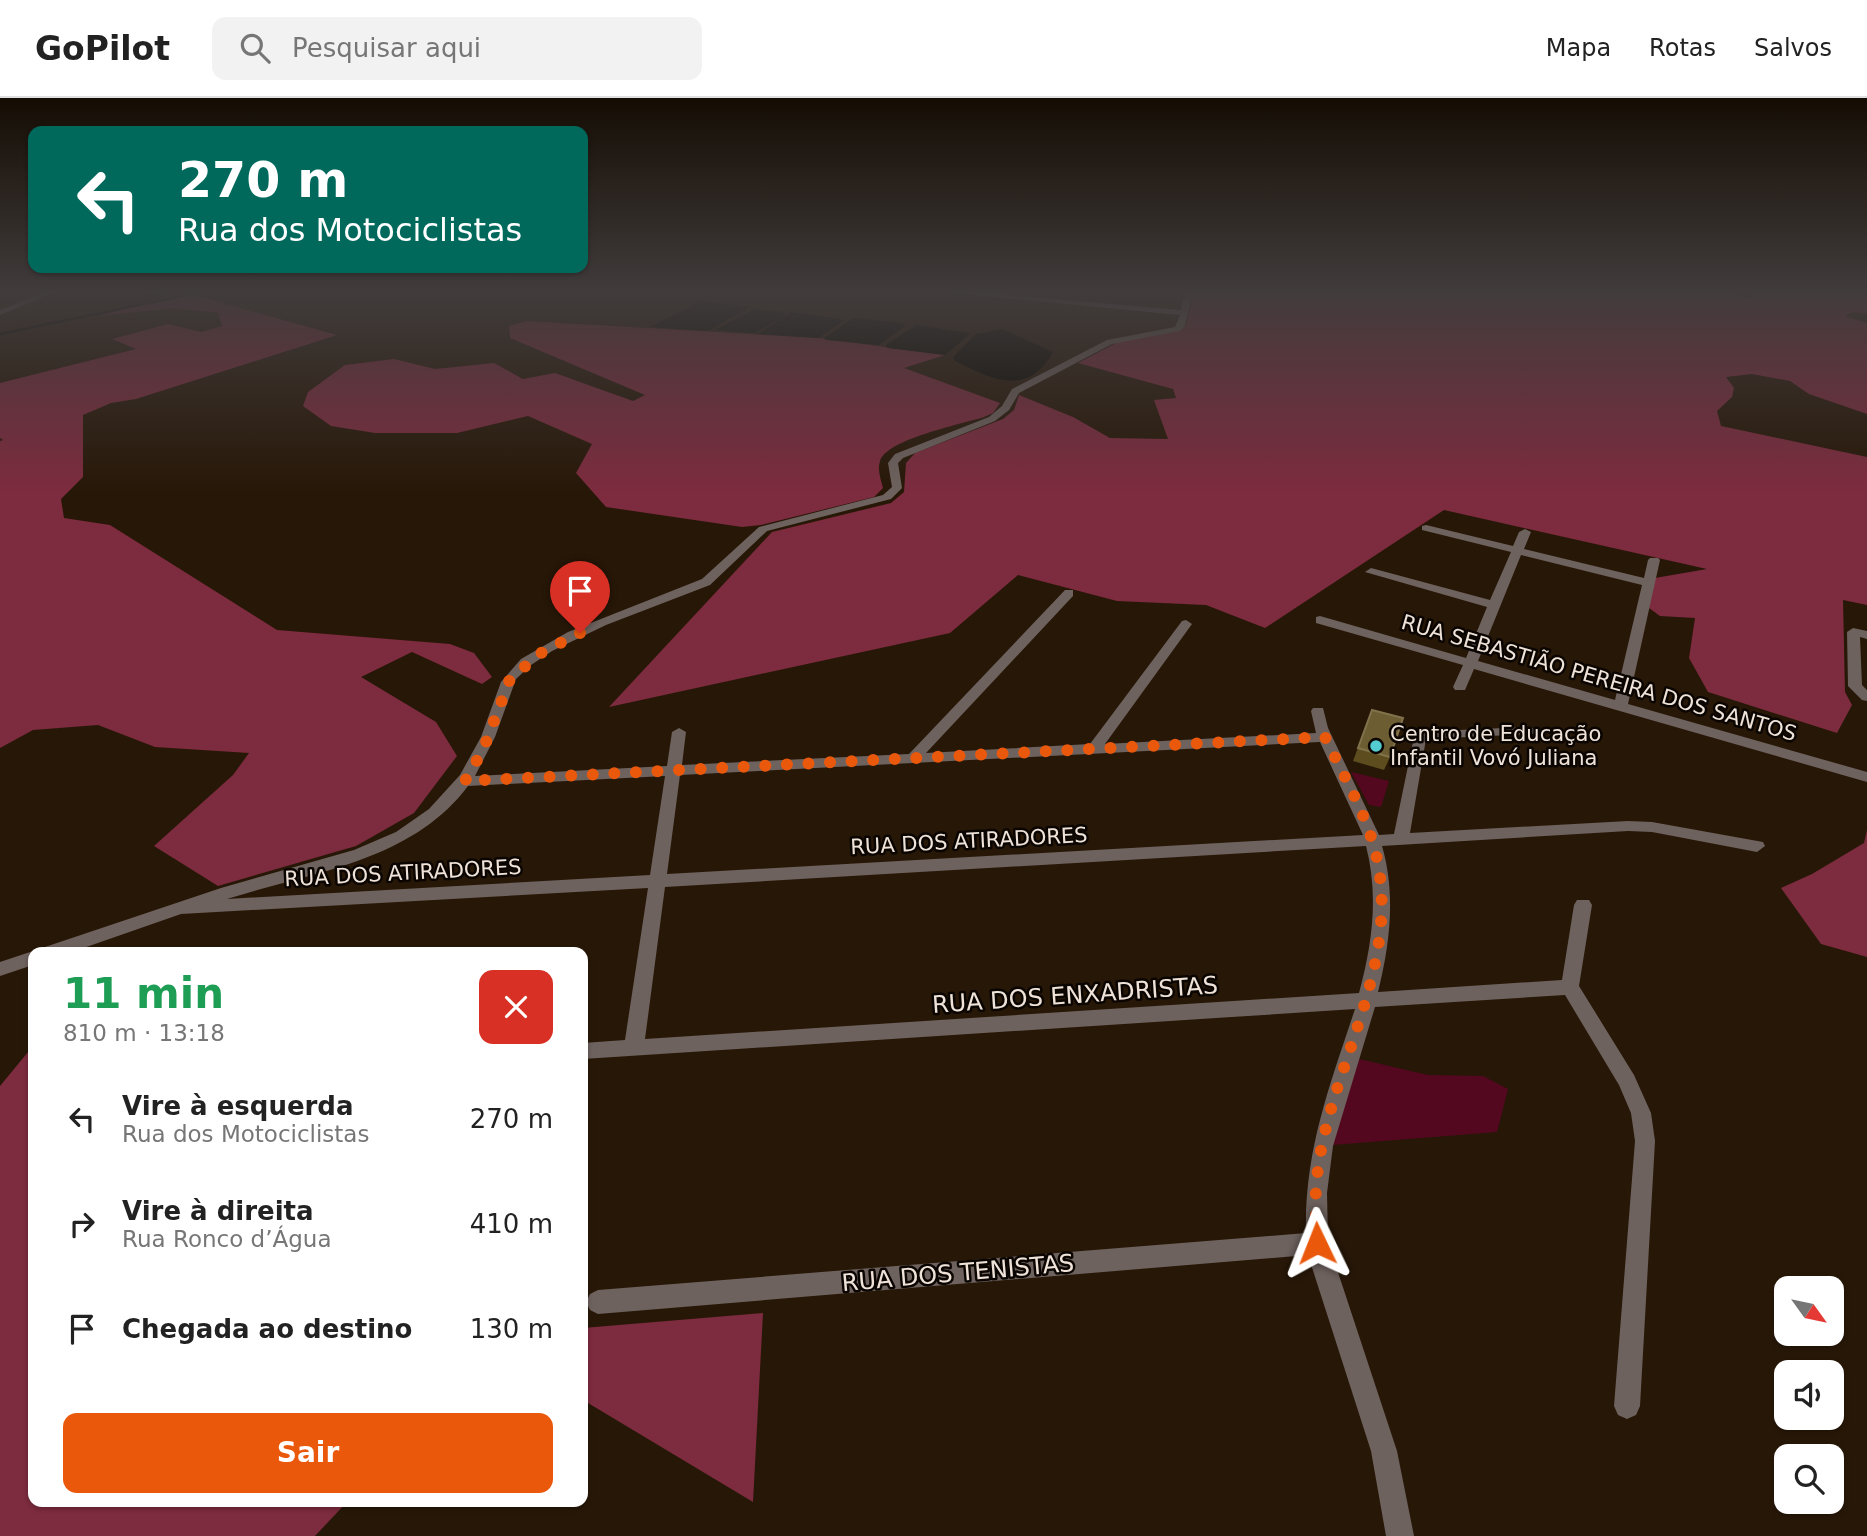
<!DOCTYPE html>
<html lang="pt">
<head>
<meta charset="utf-8">
<style>
  :root { --surface:#fff; --page:#f2f2f2; --text:#222; --muted:#767676; --line:#e0e0e0; --accent:#ea580c }
  body { margin:0; font-family:"DejaVu Sans",sans-serif; background:var(--page); color:var(--text); height:100vh; display:flex; flex-direction:column; font-size:26px; white-space:nowrap }
  * { box-sizing:border-box; margin:0 }
  p { font-size:23px; color:var(--muted) }
  .icon { flex:none; width:38px; height:38px; fill:none; stroke:currentColor; stroke-width:2; stroke-linecap:round; stroke-linejoin:round }
  .map { position:relative; flex:1; overflow:hidden }
  .drawer { position:absolute; left:28px; top:849px; width:560px; height:560px; display:flex; flex-direction:column; background:var(--surface); border-radius:14px; box-shadow:0 2px 5px #0004 }
  .drawer>* { flex:none }
  .top-card { position:absolute; left:28px; top:28px; width:560px; height:147px; border-radius:14px; box-shadow:0 2px 5px #0004; background:#00695c; color:#fff; overflow:hidden }
  .needle { width:46px; rotate:123deg }
  .controls { position:absolute; left:1774px; top:1178px; display:grid; gap:14px }
  .controls a { display:grid; place-items:center; width:70px; height:70px; border-radius:14px; background:var(--surface); box-shadow:0 2px 5px #0004; font-size:35px }
  .pin { position:absolute; display:grid; place-items:center; width:60px; height:60px; color:#fff; margin:-72px -30px; border-radius:50% 50% 50% 0; rotate:-45deg; box-shadow:0 0 7px #0007 }
  .pin .icon { rotate:45deg }
  .me { position:absolute; width:77px; margin:-38px; rotate:358deg; stroke-linejoin:round; filter:drop-shadow(0 0 5px #0008) }
  .turn { display:flex; align-items:center; gap:24px; height:147px; padding:0 35px; font-size:32px }
  .turn .icon { width:91px; height:91px; stroke-width:2.5 }
  .turn b { display:block; font-size:49px; line-height:60px }
  .round { display:grid; place-items:center; flex:none; width:74px; height:74px; border-radius:14px; background:var(--page) }
  .overview { display:flex; align-items:center; justify-content:space-between; height:119px; padding:0 35px }
  h1 { font-size:42px; font-weight:700; line-height:52px; color:#1e9e55 }
  .primary-button { display:flex; gap:14px; margin-top:auto; padding:14px 35px }
  .primary-button a { flex:1; height:80px; border-radius:14px; background:var(--accent); color:#fff; font-size:28px; font-weight:700; line-height:80px; text-align:center }
  ul { padding:0; list-style:none }
  li { display:flex; align-items:center; gap:21px; height:105px; padding:0 35px }
  li div { flex:1 }
  li b { display:block; font-size:26px }
  li em { font-style:normal }
  header { display:flex; align-items:center; gap:42px; box-sizing:border-box; height:98px; padding:0 35px; background:var(--surface); border-bottom:2px solid var(--line) }
  header strong { font-size:33px }
  nav { display:flex; gap:38px; margin-inline-start:auto; font-size:24px }
  .search { width:490px; height:63px; background:var(--page); display:flex; align-items:center; gap:18px; box-sizing:border-box; padding:0 24px; border-radius:14px; color:var(--muted); font-size:26px }
  .map>svg:first-child { display:block }
  .green { fill:#540820 }
  .forest { fill:#7d2b3e }
  .water { fill:#050600 }
  .lines { fill:none; stroke-linecap:round; stroke-linejoin:round }
  .stream { stroke:#050600; stroke-width:2.5 }
  .street { fill:#6e625e; fill-rule:evenodd }
  .wall { fill:#5d4d1e }
  .building { fill:#6d5d32; stroke:#81724c; stroke-width:2 }
  .route { stroke:#ea580c; stroke-width:12; stroke-dasharray:0 21.6 }
  .poi-dot { fill:#52ccd0; stroke:#0a0501; stroke-width:2.5 }
  .labels { text-anchor:middle; dominant-baseline:central; stroke-width:5; stroke-linejoin:round; paint-order:stroke }
  .street-label { font-size:21px; fill:#efe3d9; stroke:#0a0501 }
  .poi-label { font-size:21px; fill:#efe3d9; stroke:#0a0501; text-anchor:start }
  .near-street-label { font-size:24px; fill:#efe3d9; stroke:#0a0501 }
</style>
</head>
<body>
<header>
<strong>GoPilot</strong>
<div class="search"><svg class="icon" aria-label="search" viewBox="0 0 24 24"><circle cx="10" cy="10" r="6"/><path d="M15 15l6 6"/></svg>Pesquisar aqui</div>
<nav><a>Mapa</a><a>Rotas</a><a>Salvos</a></nav>
</header>
<div class="map">
<svg width="1867" height="1438" viewBox="0 0 1867 1438">
  <rect width="100%" height="100%" fill="#271707"/>
  <path class="green" d="M1351 674 1389 683 1381 709 1369 707Z
    M1359 961 1428 977 1483 978 1508 991 1497 1034 1332 1047Z"/>
  <path class="forest" d="M183 194 337 237 136 301 111 305 83 317V379L61 401 64 420 110 427 277 532 450 546 474 555 492 579 482 586 412 554 361 579 436 624 457 658 414 715 356 748 218 788 154 748 233 677 249 655 155 649 98 627 33 632 0 650V343L3 342 0 340V285L136 251 112 241 168 226 201 234 222 228 218 215 172 210 100 218Z
    M1194 194H1725L1750 200 1752 194H1867V216L1853 214 1845 218 1867 225V316L1809 296 1790 283 1752 276 1726 279 1734 290 1732 299 1717 313 1721 328 1867 359V507L1843 502 1845 594 1852 607 1837 635 1708 594 1689 560 1695 520 1660 518 1649 510 1655 480 1707 471 1444 412 1265 530 1206 507 1117 503 1018 477 950 535 609 609 772 434 891 405 904 394 906 365 915 355 1003 321 1014 312 1019 297 1073 319 1110 340 1168 341 1154 302 1176 300 1173 291 1078 265 1120 243 1174 234 1186 228Z
    M526 223 818 240 945 257 904 270 1000 305 993 315 984 319C962 326 887 341 880 363 877 372 881 382 883 390L874 399 761 427 742 429 606 409 576 375 592 346 528 318 457 335H375L331 328 303 308 308 294 345 267 394 261 435 271 494 265 523 281 555 275 633 303 645 297 510 240 509 228Z
    M1867 732V859L1821 846 1781 790 1812 776 1864 745Z
    M33 948V1404H347L315 1438H0V988Z
    M763 1215 753 1404 583 1302V1230Z"/>
  <path class="water" d="M701 203 750 209 708 233 650 229Z
    M755 211 785 214 784 218 755 235 715 232Z
    M791 214 845 222 818 240 758 236Z
    M854 220 900 225 906 227 879 247 826 242 824 240Z
    M916 227 969 235 970 236 945 257 887 250 886 247Z
    M1002 231 1053 254C1027 300 992 281 955 263L953 259 976 236Z"/>
  <g class="lines">
    <path class="stream" d="M0 236 201 194"/>
    <path class="street" d="M45 194H56L0 217V212Z
      M142 194H166L162 196Z
      M944 194H974L1181 212 1185 194H1193L1185 228 1180 233 1112 246 1019 295 1009 312 995 323 903 360 898 365 902 390 891 401 767 433 710 487 606 527 552 553 531 567 516 581 495 639 475 678 667 668 672 634 679 630 686 634 682 667 909 656 1065 492H1073V498L926 655 1090 646 1182 523 1186 522 1192 526 1105 646 1316 635 1311 613 1313 610H1323L1328 630 1379 737 1394 736 1415 634 1528 629 1533 630 1535 633 1533 636 1426 641 1410 735 1628 723 1652 724 1763 744 1765 748 1757 754 1652 734 1628 733 1382 748C1396 796 1390 846 1378 894L1562 882 1574 807 1577 802H1589L1592 807 1579 888 1634 977 1651 1015 1655 1043 1640 1308 1636 1317 1627 1321 1618 1317 1614 1308 1635 1043 1631 1015 1619 987 1565 897 1375 909 1333 1048 1327 1095 1328 1144 1397 1353 1414 1438H1386L1371 1353 1308 1157 598 1216 590 1212 586 1204 590 1196 598 1192 1306 1135C1304 1053 1330 987 1355 911L583 961V945L625 942 648 790 181 816 72 854H42L45 849 221 790 354 752 396 734 429 711 460 677 481 639 501 584 521 561 568 534 702 481 759 429 883 397 892 389 888 365 895 356 989 319 1002 308 1012 291 1107 242 1175 229 1180 217ZM1320 644 1363 737 667 776 680 677ZM665 678 650 777 227 801C311 774 411 764 468 688ZM1366 748C1379 798 1372 847 1359 895L645 941 665 789Z
      M1426 427 1513 448 1519 434 1525 431 1531 434 1524 451 1644 480 1648 462 1650 460H1658L1660 462 1628 606 1867 674V684L1474 571 1465 592H1455L1453 589 1463 567 1316 525V519L1320 518 1466 560 1487 509 1365 474 1371 470 1490 502 1511 454 1422 432V428ZM1521 457 1642 487 1615 602 1478 563Z
      M1853 530 1867 533V541L1860 539 1862 587 1867 592V603L1862 602 1848 588 1847 534Z
      M33 853 36 854H33V867L0 878V864Z"/>
  </g>
  <path class="wall" d="M1372 612 1390 659 1384 672 1353 663Z"/>
  <path class="building" d="M1372 612 1403 620 1390 659 1358 650Z"/>
  <linearGradient id="sky" x2="0" y2="1"><stop stop-color="#150d04"/><stop offset="0.49" stop-color="#413c3c"/><stop offset="1" stop-color="#413c3c" stop-opacity="0"/></linearGradient>
  <rect width="1867" height="395" fill="url(#sky)"/>
  <g class="lines">
    <path class="route" d="M580 535 541 555 510 581 483 652 465 683 1325 639C1344 679 1370 722 1378 766 1398 871 1331 970 1318 1071 1314 1096 1316 1121 1317 1145"/>
  </g>
  <circle class="poi-dot" cx="1376" cy="648" r="7"/>
  <g class="labels">
    <g class="street-label">
      <text transform="translate(1599 580) rotate(16)">RUA SEBASTIÃO PEREIRA DOS SANTOS</text>
      <text transform="translate(969 743) rotate(-3)">RUA DOS ATIRADORES</text>
      <text transform="translate(403 775) rotate(-3)">RUA DOS ATIRADORES</text>
    </g>
    <g class="poi-label">
      <text x="1390" y="636">Centro de Educação<tspan x="1390" dy="24">Infantil Vovó Juliana</tspan></text>
    </g>
    <g class="near-street-label">
      <text transform="translate(1075 897) rotate(-4)">RUA DOS ENXADRISTAS</text>
      <text transform="translate(958 1175) rotate(-5)">RUA DOS TENISTAS</text>
    </g>
  </g>
</svg>
<div class="controls">
<a><svg class="needle" viewBox="-14 -14 28 28"><path d="M0-13l5 13h-10z" fill="#e53935"/><path d="M0 13l5-13h-10z" fill="#767676"/></svg></a>
<a><svg class="icon" aria-label="sound" viewBox="0 0 24 24"><path d="M4 9h4l5-4v14l-5-4H4zM17 9q2 3 0 6"/></svg></a>
<a><svg class="icon" aria-label="search" viewBox="0 0 24 24"><circle cx="10" cy="10" r="6"/><path d="M15 15l6 6"/></svg></a>
</div>
<div class="pin" style="left:580px;top:535px;background:#d93025"><svg class="icon" aria-label="arrive" viewBox="0 0 24 24"><path d="M6 21V4h12l-3 4 3 4H6"/></svg></div>
<svg class="me" style="left:1317px;top:1145px" viewBox="-20 -20 40 40"><path d="M0-17L14 15 0 8-14 15z" fill="#ea580c" stroke="#fff" stroke-width="4"/></svg>
<div class="top-card">
<div class="turn"><svg class="icon" aria-label="left" viewBox="0 0 24 24"><path d="M17 20v-9H6M10 6l-5 5 5 5"/></svg><div><b>270 m</b>Rua dos Motociclistas</div></div>
</div>
<section class="drawer">
<div class="overview"><div><h1>11 min</h1><p>810 m · 13:18</p></div><a class="round" style="background:#d93025;color:#fff"><svg class="icon" aria-label="close" viewBox="0 0 24 24"><path d="M6 6l12 12M18 6L6 18"/></svg></a></div>
<ul>
<li><svg class="icon" aria-label="left" viewBox="0 0 24 24"><path d="M17 20v-9H6M10 6l-5 5 5 5"/></svg><div><b>Vire à esquerda</b><p>Rua dos Motociclistas</p></div><em>270 m</em></li>
<li><svg class="icon" aria-label="right" viewBox="0 0 24 24"><path d="M7 20v-9h11M14 6l5 5-5 5"/></svg><div><b>Vire à direita</b><p>Rua Ronco d’Água</p></div><em>410 m</em></li>
<li><svg class="icon" aria-label="arrive" viewBox="0 0 24 24"><path d="M6 21V4h12l-3 4 3 4H6"/></svg><div><b>Chegada ao destino</b></div><em>130 m</em></li>
</ul>
<div class="primary-button"><a>Sair</a></div>
</section>
</div>
</body>
</html>
